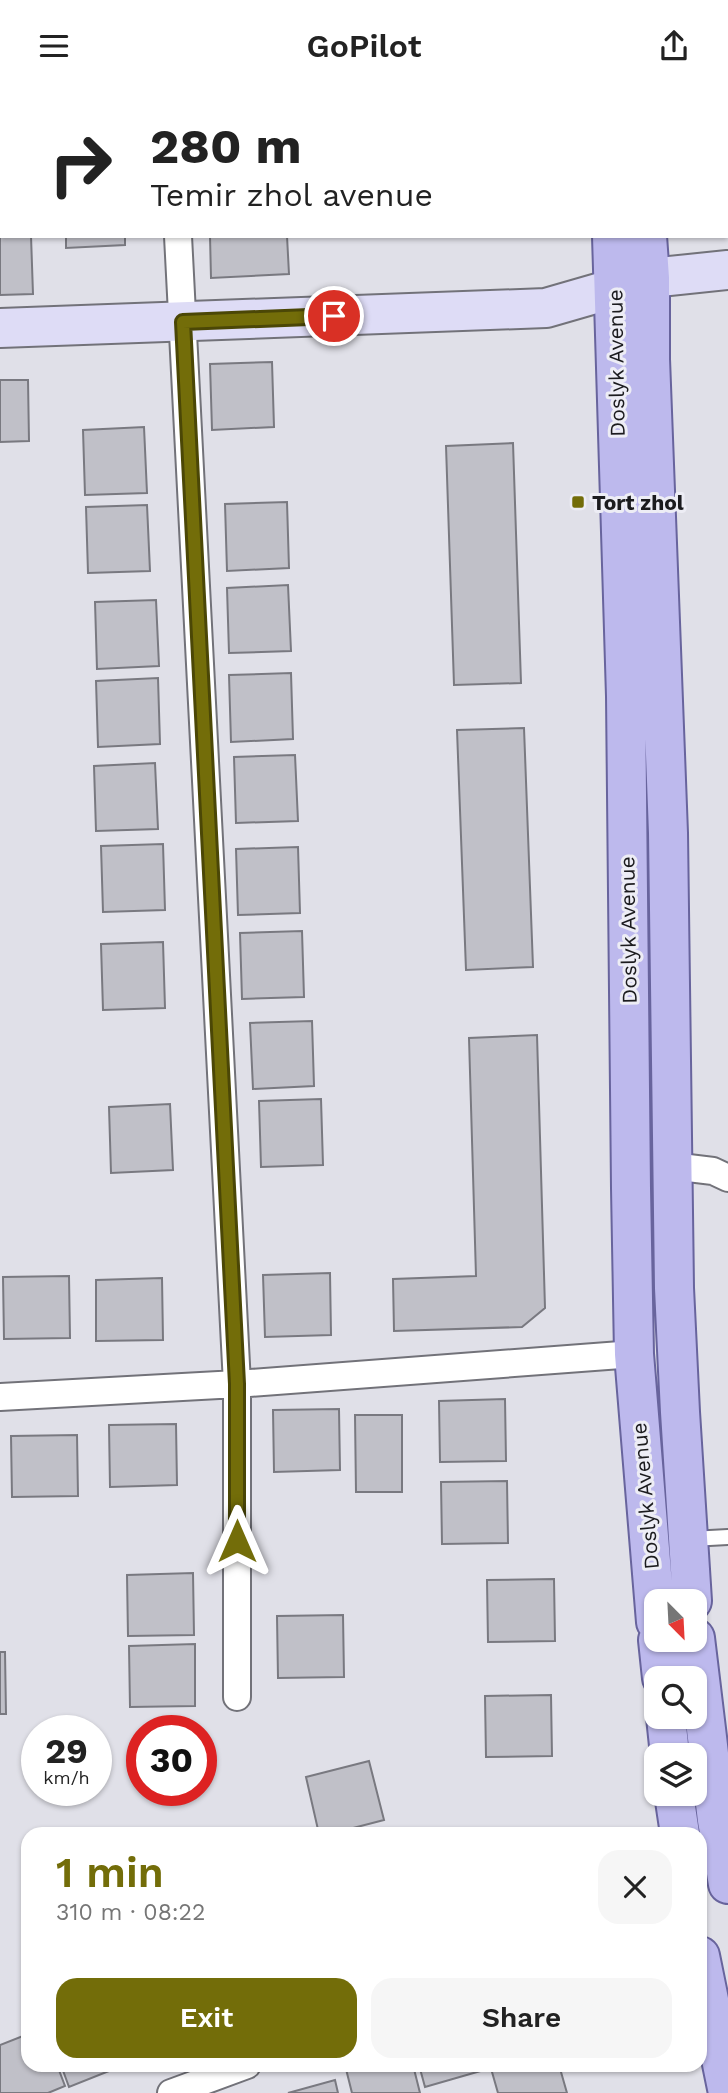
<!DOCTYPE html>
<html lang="en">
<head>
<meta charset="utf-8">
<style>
  :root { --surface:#fff; --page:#f6f6f6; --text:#222; --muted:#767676; --accent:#736d09 }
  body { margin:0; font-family:"Work Sans",sans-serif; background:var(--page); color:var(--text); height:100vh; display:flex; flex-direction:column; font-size:26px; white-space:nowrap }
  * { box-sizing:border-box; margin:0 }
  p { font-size:23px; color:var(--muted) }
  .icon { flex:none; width:38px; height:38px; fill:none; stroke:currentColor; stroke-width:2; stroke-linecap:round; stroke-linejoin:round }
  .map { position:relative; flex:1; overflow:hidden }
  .details { position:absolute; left:21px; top:1736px; width:686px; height:245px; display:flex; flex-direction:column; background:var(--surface); border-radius:21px; box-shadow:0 2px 5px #0004 }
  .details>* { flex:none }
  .guide { position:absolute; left:0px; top:0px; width:728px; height:147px; box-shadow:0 2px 5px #0004; background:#fff; color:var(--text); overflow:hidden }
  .needle { width:46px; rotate:156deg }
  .fabs { position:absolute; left:644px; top:1498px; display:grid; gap:14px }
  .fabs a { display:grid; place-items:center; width:63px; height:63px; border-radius:14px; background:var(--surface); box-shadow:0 2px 5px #0004; font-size:35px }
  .speed { position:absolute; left:21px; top:1624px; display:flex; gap:14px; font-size:35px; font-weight:700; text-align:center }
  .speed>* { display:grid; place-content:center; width:91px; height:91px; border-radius:50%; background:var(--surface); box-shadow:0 2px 5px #0004; line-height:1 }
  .speed small { font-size:18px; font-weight:400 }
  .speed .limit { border:10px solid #d22; background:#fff; color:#111 }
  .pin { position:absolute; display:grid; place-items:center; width:60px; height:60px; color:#fff; margin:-30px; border:4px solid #fff; border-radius:50%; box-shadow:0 2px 7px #0007 }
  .me { position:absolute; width:77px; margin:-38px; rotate:0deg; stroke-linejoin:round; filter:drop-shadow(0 0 5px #0008) }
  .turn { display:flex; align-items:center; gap:24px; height:147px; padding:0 35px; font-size:32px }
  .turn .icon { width:91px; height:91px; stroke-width:2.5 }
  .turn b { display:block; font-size:49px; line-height:60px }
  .round { display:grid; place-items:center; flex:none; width:74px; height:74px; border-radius:21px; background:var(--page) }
  .head { display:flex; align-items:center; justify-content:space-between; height:119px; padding:0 35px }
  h1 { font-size:42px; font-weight:600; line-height:52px; color:var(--accent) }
  .action { display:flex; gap:14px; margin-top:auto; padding:14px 35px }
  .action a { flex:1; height:80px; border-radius:21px; background:var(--accent); color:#fff; font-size:28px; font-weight:600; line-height:80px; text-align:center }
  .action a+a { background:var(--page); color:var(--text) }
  header { display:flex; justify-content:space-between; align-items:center; height:91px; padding:0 35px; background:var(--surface); font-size:32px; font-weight:600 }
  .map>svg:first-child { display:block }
  .building { fill:#c0c0c8; stroke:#797980; stroke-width:2 }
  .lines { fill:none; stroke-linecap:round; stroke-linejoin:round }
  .lane-casing { stroke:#727279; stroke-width:18 }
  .street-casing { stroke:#727279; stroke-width:30 }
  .secondary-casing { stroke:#727279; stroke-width:42 }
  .primary-casing { stroke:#68649d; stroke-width:42 }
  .lane { stroke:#fff; stroke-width:14 }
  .street { stroke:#fff; stroke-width:26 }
  .secondary { stroke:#dedcf6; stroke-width:38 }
  .primary { stroke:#bdb9ed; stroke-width:38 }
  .route-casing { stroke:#4b4706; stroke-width:18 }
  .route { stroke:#736d09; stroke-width:12 }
  .poi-dot { fill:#736d09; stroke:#ededf5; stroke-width:2.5 }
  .labels { text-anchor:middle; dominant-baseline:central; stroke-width:6; stroke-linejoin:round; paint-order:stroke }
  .street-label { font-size:21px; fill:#1b1b1e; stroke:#ededf5 }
  .poi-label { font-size:21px; font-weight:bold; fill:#1b1b1e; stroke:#ededf5; text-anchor:start }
</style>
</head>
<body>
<header><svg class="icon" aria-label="menu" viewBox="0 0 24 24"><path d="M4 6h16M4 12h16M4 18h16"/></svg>GoPilot<svg class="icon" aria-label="share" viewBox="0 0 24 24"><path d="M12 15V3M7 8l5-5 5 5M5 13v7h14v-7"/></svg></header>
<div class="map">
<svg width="728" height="2002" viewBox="0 0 728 2002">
  <rect width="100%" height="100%" fill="#e0e0e8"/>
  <path class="building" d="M55 0H114V2H55Z
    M433 0H501V2H433Z
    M0 132H2V145H31L33 203 0 204Z
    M66 145H125V154L66 157Z
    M210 145H287L289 183 211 187Z
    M272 271 274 336 212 339 210 273Z
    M0 289H28L29 350 0 351Z
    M144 336 147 402 85 404 83 339Z
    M513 352 521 592 454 594 446 355Z
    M287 411 289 477 227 480 225 413Z
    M147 414 150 480 88 482 86 416Z
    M288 494 291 560 229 562 227 497Z
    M156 509 159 575 97 578 95 511Z
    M291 582 293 648 231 651 229 584Z
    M158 587 160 653 98 656 96 590Z
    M524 637 533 876 466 879 457 639Z
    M295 664 298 730 236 732 234 666Z
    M155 672 158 738 96 740 94 675Z
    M163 753 165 819 103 821 101 755Z
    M298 756 300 822 238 824 236 758Z
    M302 840 304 906 242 908 240 842Z
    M163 851 165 917 103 919 101 853Z
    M312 930 314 995 253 998 250 932Z
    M537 944 545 1217 522 1236 394 1240 393 1188 476 1185 469 947Z
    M321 1008 323 1074 261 1076 259 1010Z
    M170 1013 173 1079 111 1082 109 1016Z
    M330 1182 331 1244 265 1246 263 1184Z
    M69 1185 70 1247 4 1248 3 1186Z
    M162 1187 163 1249 96 1250V1189Z
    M505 1308 506 1370 440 1371 439 1310Z
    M339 1318 340 1379 274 1381 273 1319Z
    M355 1324H402V1401H356Z
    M176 1333 177 1394 110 1396 109 1334Z
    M77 1344 78 1405 12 1406 11 1345Z
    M507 1390 508 1452 442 1453 441 1391Z
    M193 1482 194 1544 128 1545 127 1484Z
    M554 1488 555 1550 488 1551 487 1489Z
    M343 1524 344 1586 278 1587 277 1525Z
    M195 1553V1615L130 1616 129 1555Z
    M0 1561H5L6 1623H0Z
    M551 1604 552 1665 486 1666 485 1605Z
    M369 1670 384 1729 330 1743H319L306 1686Z
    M28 1943V1974H57L65 1995 48 2002H0V1954Z
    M61 1974H124L69 1996Z
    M362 1974H413L420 2002H352L346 1978Z
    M419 1974H483L484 1979 425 1996Z
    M490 1974H559L567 2002H498Z
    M335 1989 338 2002H288Z"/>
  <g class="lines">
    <g class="lane-casing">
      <path id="lane" d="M691 1448 728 1446"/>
    </g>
    <g class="street-casing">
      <path id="street" d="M170 0V2
        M178 145 237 1293V1606
        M672 1075 713 1080 728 1087
        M0 1306 237 1293 634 1263
        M171 2002 247 1974"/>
    </g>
    <g class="secondary-casing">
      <path id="secondary" d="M0 237 546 217 650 187 728 179"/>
    </g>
    <g class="primary-casing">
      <path id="primary" d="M604 0V2
        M640 0V2
        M612 145 626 605 631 1097 634 1263 656 1531
        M647 145 650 187V268L668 742 674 1197 680 1321 692 1510
        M695 1547 717 1729 728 1793
        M658 1549 662 1587
        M666 1626 670 1664
        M674 1703 680 1743
        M700 1865 728 2002"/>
    </g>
    <use href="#lane" class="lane"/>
    <use href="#street" class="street"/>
    <use href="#secondary" class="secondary"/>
    <use href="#primary" class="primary"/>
  </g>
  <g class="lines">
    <g class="route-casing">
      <path id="route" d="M237 1450V1293L183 231 334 225"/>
    </g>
    <use href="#route" class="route"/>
  </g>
  <rect class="poi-dot" x="571" y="404" width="14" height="14" rx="3.5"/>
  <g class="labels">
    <g class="street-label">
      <text transform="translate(616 272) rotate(-91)">Doslyk Avenue</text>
      <text transform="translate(628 839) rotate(-91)">Doslyk Avenue</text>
      <text transform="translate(645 1405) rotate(-95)">Doslyk Avenue</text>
    </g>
    <g class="poi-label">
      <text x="592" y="411">Tort zhol</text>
    </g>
  </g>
</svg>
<div class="fabs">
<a><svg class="needle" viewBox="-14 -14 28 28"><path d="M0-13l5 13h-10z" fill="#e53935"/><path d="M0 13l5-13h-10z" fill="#767676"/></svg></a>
<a><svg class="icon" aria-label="search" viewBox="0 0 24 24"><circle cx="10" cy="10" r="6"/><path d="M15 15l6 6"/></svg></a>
<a><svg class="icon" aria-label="layers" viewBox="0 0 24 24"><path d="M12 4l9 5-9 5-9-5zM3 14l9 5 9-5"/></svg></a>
</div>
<div class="speed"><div>29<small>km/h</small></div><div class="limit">30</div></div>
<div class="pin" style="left:334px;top:225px;background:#d93025"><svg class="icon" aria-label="arrive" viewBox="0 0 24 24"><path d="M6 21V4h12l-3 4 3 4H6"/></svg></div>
<svg class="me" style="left:237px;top:1450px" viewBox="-20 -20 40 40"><path d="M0-17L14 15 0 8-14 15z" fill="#736d09" stroke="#fff" stroke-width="4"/></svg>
<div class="guide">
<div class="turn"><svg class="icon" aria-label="right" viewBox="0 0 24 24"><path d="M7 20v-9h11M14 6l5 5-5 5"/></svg><div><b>280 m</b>Temir zhol avenue</div></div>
</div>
<section class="details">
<div class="head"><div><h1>1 min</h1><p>310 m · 08:22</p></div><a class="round"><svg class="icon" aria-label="close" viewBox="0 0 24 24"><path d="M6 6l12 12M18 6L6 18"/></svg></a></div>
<div class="action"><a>Exit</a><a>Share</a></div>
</section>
</div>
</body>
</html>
